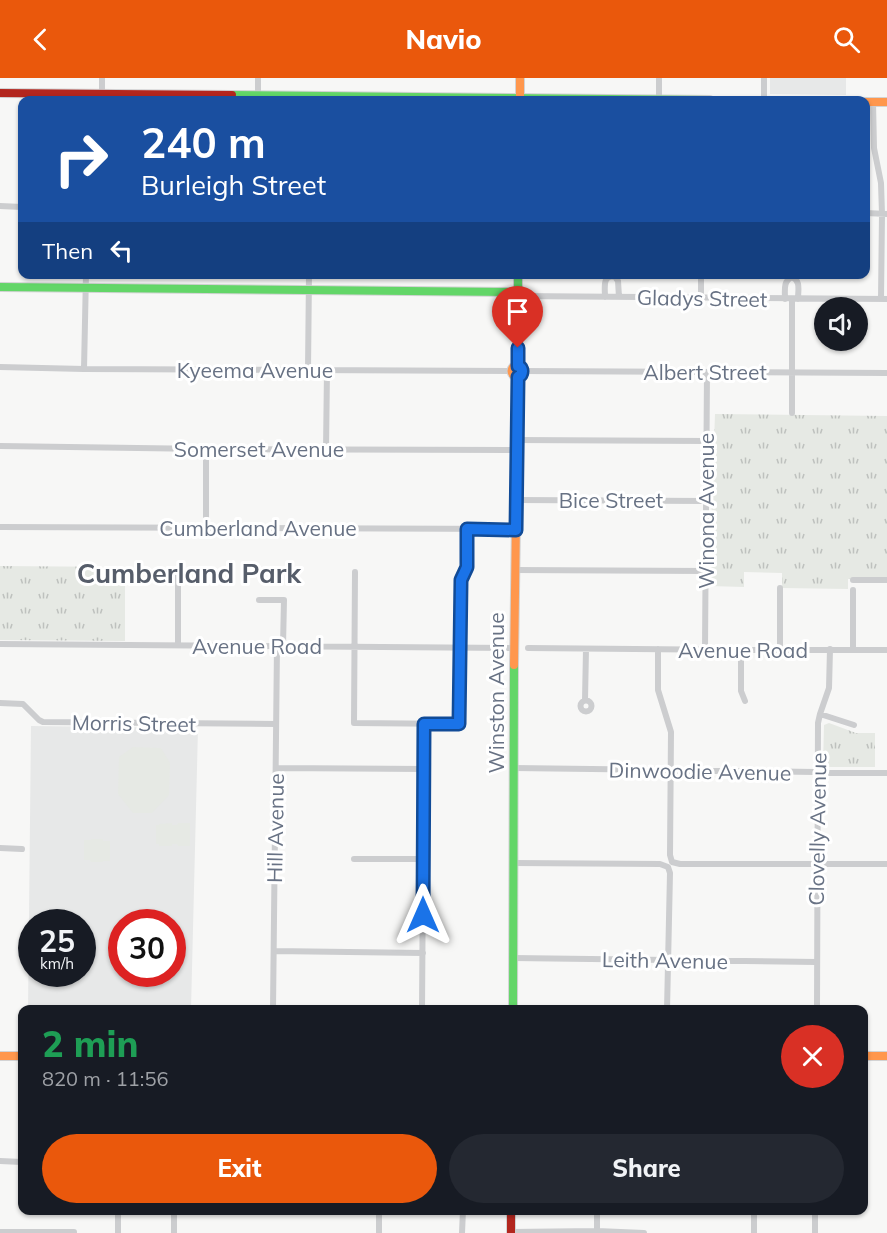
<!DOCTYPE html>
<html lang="en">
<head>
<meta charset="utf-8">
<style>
  :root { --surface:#171b24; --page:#242831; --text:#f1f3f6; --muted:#9ea1a6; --accent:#ea580c }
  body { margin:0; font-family:Mulish,sans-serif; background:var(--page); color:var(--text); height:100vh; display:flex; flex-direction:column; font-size:22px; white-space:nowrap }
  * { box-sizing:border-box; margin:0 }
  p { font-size:20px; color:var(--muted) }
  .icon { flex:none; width:33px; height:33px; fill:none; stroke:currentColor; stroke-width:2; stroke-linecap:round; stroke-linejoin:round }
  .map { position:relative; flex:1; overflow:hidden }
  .panel { position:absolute; left:18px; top:927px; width:850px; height:210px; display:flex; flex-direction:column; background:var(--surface); border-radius:12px; box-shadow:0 2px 4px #0004 }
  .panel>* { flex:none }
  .banner { position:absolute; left:18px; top:18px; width:852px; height:183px; border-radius:12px; box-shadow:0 2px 4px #0004; background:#1a4fa0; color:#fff; overflow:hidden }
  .buttons { position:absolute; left:814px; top:219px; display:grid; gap:12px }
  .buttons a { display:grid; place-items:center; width:54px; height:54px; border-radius:50%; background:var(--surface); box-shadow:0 2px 4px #0004; font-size:30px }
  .speed { position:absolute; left:18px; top:831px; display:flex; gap:12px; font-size:30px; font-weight:700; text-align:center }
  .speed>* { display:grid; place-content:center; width:78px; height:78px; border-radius:50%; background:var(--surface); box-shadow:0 2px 4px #0004; line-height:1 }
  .speed small { font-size:15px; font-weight:400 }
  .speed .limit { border:9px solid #d22; background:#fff; color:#111 }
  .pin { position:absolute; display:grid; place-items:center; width:51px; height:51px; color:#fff; margin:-62px -26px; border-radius:50% 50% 50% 0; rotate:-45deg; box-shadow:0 0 6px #0007 }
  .pin .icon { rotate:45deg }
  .me { position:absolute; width:66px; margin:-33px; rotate:0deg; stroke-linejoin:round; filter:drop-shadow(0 0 4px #0008) }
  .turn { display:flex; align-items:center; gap:21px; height:126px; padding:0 24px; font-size:27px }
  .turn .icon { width:78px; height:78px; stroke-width:2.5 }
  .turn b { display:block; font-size:42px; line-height:51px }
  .then { display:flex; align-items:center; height:57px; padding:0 24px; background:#0003; gap:12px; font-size:22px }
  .round { display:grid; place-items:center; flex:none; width:63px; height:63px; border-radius:32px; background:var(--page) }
  .overview { display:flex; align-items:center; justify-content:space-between; height:102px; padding:0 24px }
  h1 { font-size:36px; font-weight:800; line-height:45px; color:#1e9e55 }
  .button { display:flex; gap:12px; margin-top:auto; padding:12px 24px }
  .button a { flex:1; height:69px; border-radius:36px; background:var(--accent); color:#fff; font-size:24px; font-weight:800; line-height:69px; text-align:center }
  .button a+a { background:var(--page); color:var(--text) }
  header { display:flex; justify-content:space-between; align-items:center; height:78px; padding:0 24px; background:var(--accent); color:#fff; font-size:27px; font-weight:800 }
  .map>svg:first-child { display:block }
  .built { fill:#e7e8e8; fill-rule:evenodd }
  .green { fill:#e6e9e4 }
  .park { fill:url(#park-tufts) }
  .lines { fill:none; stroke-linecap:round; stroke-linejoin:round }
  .fast-casing { stroke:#d3d3d4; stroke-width:10 }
  .slow-casing { stroke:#d3d3d4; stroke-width:10 }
  .jam-casing { stroke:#d3d3d4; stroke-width:10 }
  .street { stroke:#cccdcf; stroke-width:6 }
  .fast { stroke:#63d668; stroke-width:8 }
  .slow { stroke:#ff974d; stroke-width:8 }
  .jam { stroke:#b3261e; stroke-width:8 }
  .route-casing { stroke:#114b97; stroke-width:15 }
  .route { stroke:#1a73e8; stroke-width:10 }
  .labels { text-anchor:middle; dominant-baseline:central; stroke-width:6; stroke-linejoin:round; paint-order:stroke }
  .street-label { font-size:21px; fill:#687284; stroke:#fff }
  .district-label { font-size:27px; font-weight:bold; fill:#565d6a; stroke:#fff }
</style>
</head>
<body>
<header><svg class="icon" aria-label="back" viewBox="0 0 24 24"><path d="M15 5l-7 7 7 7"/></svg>Navio<svg class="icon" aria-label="search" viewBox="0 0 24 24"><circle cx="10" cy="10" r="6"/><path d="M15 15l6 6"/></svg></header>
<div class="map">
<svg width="887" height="1155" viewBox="0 0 887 1155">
  <defs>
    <pattern id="park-tufts" width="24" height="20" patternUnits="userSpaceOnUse" patternTransform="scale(1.5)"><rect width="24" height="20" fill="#e6e9e4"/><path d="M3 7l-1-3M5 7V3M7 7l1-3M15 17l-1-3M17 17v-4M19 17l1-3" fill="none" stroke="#bec1be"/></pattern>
  </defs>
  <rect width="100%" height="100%" fill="#f7f7f6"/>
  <path class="built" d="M770 0H846V17L770 16Z
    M31 648 198 650 191 931 28 932ZM32 844H82V896H32ZM122 844H172V896H122Z"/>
  <path class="green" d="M133 669 161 670 170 685 169 717 152 735H133L118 716 119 679Z
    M172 745V747H177L178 745H190V768H178L177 766H172V768H159V766H156V747H159V746Z
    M91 761H103V763H110V783H103V784H91L90 782H84V762H91Z"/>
  <path class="park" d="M715 336 887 338V501H848V511L782 510V495L744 494V509L709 508Z
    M0 488 125 489V563L0 562Z
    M829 645 856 655H875V689H823L824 647Z"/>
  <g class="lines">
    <g class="fast-casing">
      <path id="fast" d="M232 17 710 22
        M518 196V288
        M0 209 518 214
        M513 932 514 587"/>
    </g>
    <g class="slow-casing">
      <path id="slow" d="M520 0V22
        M866 24H887
        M511.5 293a5.5 5.5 0 1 1 11 0a5.5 5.5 0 1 1-11 0Z
        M514 587 518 299
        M0 978H22
        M864 978H887"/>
    </g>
    <g class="jam-casing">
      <path id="jam" d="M0 15 232 17
        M511 1132V1155"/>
    </g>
    <path class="street" d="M659 0V21
      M102 16V0
      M258 17V0
      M764 22V0
      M873 24 874 70 881 105 882 136 881 221
      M0 128 22 129
      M866 135 887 136
      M701 196V220
      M518 218 887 221
      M605 219C605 210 602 196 615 199L618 203 619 219
      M785 221C785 212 783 203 792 199 801 203 798 212 798 221
      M0 289 84 291 511 293
      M84 291 86 196
      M308 292 309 196
      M522 293 887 295
      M792 335V221
      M517 362 707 363
      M0 368 206 371 517 372
      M326 372 327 292
      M517 422 706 423
      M0 449 516 451
      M206 450V371
      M515 492 706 493
      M355 494 354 645 459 646 461 502 467 489V451
      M853 502H887
      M853 512V571
      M259 522H284L283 568
      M0 566 514 570
      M178 567V493
      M528 570 741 572H887
      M658 571V612L671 654 670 777 672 784 680 786H887
      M705 572 707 294
      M741 572V613L745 623
      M780 572V510
      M585 622 586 571
      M580.5 628a5.5 5.5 0 1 1 11 0a5.5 5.5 0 1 1-11 0Z
      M0 625 23 626 39 642 43 644 276 646
      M820 636 854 647
      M276 690 424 691
      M514 690 887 695
      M0 770 22 771
      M354 781H423
      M514 785 660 786 668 789 670 795 667 932
      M274 873 423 875
      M513 880 816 884
      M273 932 277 568
      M422 932 424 646
      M817 932 818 645 820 636 829 610 830 571
      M0 1083 22 1084
      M597 1132V1153
      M0 1154H74
      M511 1154 597 1153 644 1155
      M118 1155V1132
      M174 1155V1132
      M379 1155V1132
      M462 1155 463 1132
      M754 1155V1132
      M815 1155V1132"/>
    <use href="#fast" class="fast"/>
    <use href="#slow" class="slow"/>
    <use href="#jam" class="jam"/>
  </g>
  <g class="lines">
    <g class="route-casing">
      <path id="route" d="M423 837 424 646H459L461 502 467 489V451L516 452 518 299 521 297C523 293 522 289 518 288V270"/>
    </g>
    <use href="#route" class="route"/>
  </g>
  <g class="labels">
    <g class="street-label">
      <text transform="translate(702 220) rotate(1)">Gladys Street</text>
      <text x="255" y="292">Kyeema Avenue</text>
      <text x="705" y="294">Albert Street</text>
      <text x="259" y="371">Somerset Avenue</text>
      <text x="611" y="422">Bice Street</text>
      <text transform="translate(706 433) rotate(-90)">Winona Avenue</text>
      <text x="258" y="450">Cumberland Avenue</text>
      <text x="257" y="568">Avenue Road</text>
      <text x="743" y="572">Avenue Road</text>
      <text transform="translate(496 615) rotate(-90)">Winston Avenue</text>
      <text transform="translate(134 645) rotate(1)">Morris Street</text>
      <text transform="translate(700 693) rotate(1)">Dinwoodie Avenue</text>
      <text transform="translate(275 750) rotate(-89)">Hill Avenue</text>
      <text transform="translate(817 751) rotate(-89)">Clovelly Avenue</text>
      <text transform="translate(665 882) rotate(1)">Leith Avenue</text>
    </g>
    <g class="district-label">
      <text x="189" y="495">Cumberland Park</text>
    </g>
  </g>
</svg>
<div class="buttons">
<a><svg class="icon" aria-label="sound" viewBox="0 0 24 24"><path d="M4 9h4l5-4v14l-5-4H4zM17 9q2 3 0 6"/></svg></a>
</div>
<div class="speed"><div>25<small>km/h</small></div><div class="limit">30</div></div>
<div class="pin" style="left:518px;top:270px;background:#d93025"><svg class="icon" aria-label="arrive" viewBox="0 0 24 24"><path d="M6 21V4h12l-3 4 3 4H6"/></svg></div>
<svg class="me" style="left:423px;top:837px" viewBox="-20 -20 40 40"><path d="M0-17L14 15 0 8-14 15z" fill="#1a73e8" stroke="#fff" stroke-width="4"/></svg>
<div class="banner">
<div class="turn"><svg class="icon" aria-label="right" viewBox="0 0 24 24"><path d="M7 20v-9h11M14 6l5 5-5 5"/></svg><div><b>240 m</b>Burleigh Street</div></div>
<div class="then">Then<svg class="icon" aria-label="left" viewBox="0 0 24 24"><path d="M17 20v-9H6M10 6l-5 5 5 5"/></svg></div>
</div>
<section class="panel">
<div class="overview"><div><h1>2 min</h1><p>820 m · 11:56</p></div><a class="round" style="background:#d93025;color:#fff"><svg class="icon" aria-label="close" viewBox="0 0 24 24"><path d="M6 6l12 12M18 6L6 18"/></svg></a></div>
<div class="button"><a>Exit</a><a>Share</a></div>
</section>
</div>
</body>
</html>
